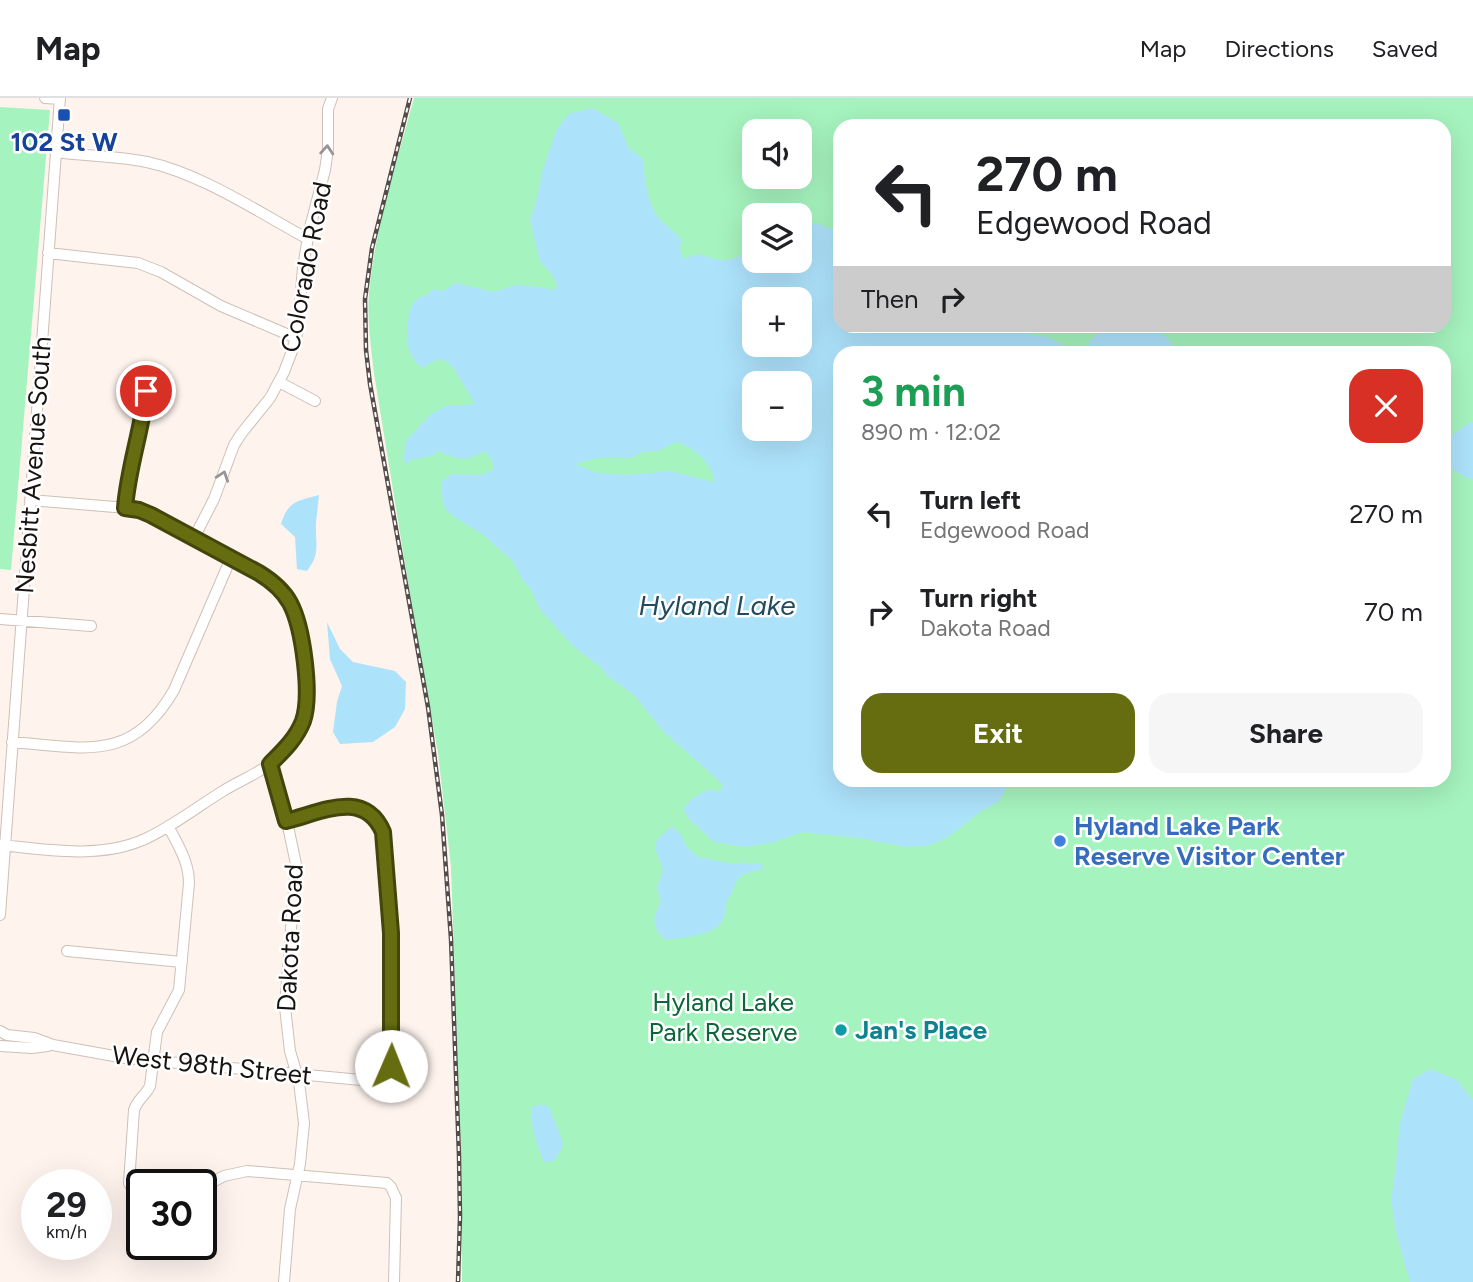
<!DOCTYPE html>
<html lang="en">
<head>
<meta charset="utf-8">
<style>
  :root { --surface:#fff; --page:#f6f6f6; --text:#202124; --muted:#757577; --line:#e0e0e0; --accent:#666c10 }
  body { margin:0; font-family:Figtree,sans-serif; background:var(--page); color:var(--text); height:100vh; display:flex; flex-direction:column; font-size:26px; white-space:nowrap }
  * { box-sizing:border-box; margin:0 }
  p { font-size:23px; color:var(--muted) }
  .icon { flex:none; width:38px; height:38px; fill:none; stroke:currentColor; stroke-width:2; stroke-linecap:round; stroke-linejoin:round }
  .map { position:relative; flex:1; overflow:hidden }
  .panel { position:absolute; left:833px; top:248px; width:618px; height:441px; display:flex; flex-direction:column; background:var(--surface); border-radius:21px; box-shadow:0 7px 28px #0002 }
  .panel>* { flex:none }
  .hud { position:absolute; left:833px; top:21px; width:618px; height:214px; border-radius:21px; box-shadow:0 7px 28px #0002; background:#fff; color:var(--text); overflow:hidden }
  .controls { position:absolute; left:742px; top:21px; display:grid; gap:14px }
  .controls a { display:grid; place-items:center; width:70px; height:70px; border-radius:14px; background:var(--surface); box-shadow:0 7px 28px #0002; font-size:35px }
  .speed { position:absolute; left:21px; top:1071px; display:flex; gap:14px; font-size:35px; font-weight:700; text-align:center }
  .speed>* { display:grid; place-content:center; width:91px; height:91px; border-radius:50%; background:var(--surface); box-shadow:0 7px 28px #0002; line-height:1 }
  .speed small { font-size:18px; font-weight:400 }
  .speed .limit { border:4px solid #111; border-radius:10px; background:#fff; color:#111 }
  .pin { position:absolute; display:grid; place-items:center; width:60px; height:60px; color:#fff; margin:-30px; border:4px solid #fff; border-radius:50%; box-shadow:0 2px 7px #0007 }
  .me { position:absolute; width:77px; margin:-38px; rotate:1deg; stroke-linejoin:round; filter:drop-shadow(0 0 5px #0008) }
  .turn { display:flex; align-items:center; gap:24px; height:147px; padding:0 28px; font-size:32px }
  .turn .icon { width:91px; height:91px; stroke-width:2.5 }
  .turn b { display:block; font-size:49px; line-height:60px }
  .then { display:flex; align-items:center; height:66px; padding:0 28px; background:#0003; gap:14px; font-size:26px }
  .round { display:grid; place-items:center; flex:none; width:74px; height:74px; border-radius:21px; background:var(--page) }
  .summary { display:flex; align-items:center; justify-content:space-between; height:119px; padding:0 28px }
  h1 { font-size:42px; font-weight:700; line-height:52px; color:#1e9e55 }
  .primary-button { display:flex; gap:14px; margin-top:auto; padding:14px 28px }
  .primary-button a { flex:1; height:80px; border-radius:21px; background:var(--accent); color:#fff; font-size:28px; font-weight:700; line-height:80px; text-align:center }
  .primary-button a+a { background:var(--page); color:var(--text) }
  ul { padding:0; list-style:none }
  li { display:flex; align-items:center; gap:21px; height:98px; padding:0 28px }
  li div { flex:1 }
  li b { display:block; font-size:26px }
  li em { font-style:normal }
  header { display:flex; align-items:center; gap:42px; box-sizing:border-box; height:98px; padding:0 35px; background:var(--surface); border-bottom:2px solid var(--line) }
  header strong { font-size:33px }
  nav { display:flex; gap:38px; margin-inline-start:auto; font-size:24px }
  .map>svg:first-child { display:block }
  .green { fill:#a5f3be; fill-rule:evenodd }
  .water { fill:#ade2fb; fill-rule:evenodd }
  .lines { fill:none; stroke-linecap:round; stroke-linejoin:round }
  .minor-casing { stroke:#cdc0b8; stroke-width:12 }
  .minor { stroke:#fff; stroke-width:10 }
  .rail-casing { stroke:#534c49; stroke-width:4.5 }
  .rail { stroke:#fff; stroke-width:2; stroke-dasharray:5; stroke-linecap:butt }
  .oneway { stroke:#979594 }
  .route-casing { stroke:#42460a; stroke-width:18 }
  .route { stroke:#666c10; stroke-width:12 }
  .transit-dot { fill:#1a4fb4; stroke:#fff; stroke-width:2.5 }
  .shop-dot { fill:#3f7fe0; stroke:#fff; stroke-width:2.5 }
  .culture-dot { fill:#0f9aa8; stroke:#fff; stroke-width:2.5 }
  .labels { text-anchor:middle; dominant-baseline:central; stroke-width:5; stroke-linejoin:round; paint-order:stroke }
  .transit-label { font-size:26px; font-weight:bold; fill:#164399; stroke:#fff }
  .street-label { font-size:26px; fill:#181311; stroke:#fff }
  .shop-label { font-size:26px; font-weight:bold; fill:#366cbe; stroke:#fff; text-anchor:start }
  .park-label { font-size:26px; fill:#0b6739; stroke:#fff }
  .culture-label { font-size:26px; font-weight:bold; fill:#0d838f; stroke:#fff; text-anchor:start }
  .water-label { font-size:28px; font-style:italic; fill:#224b5d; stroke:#fff }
</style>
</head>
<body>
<header>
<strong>Map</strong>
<nav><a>Map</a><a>Directions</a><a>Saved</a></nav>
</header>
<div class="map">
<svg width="1473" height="1184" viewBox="0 0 1473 1184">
  <rect width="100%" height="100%" fill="#fef3ed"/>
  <path class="green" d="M414 0H1473V1184H462V1085L451 768 438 655 415 527 374 275C371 249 367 221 369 195 375 129 397 64 414 0ZM840 28H1444V228H840ZM754 33H800V79H754ZM754 117H800V163H754ZM754 201H800V247H754ZM840 256H1444V682H840ZM754 285H800V331H754Z
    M0 9 50 12 11 472 0 471Z"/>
  <path class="water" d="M592 10 618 25 629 50 643 61C645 81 646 104 659 120 666 129 676 133 682 143L679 148 683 160H686L700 156C724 166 732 163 754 151V163H800V125L818 126 840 134V228H1022L1031 237 1048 239 1070 251 1071 255 840 256V682L1010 683 999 703 980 714 951 737 938 744 925 748 906 749 858 740 803 734 771 745 744 749 714 744 688 720 684 712C687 701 701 696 710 691L714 693H721L723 688 715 679 663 633 634 597 605 576 601 569 574 549 539 510 531 491 523 483 513 463 482 436 450 416 443 407 441 384 452 376 482 377 494 371 492 362 485 353C479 355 475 359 469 360 456 363 447 355 435 353L436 357 411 362 407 366 404 362 405 344 431 316 449 307H471L474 304 453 269 443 261 432 264 422 270C404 257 405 232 410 213 411 209 412 205 415 203 421 197 425 201 433 191L443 193 456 185 494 194 516 187 539 189 552 192 558 188 551 175 540 164 530 122 536 104 542 75 556 33 568 16ZM754 201H800V247H754ZM754 285H800V331H754ZM676 344C695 350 707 361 714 379L713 384 670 373 626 377 597 375 575 366 597 360H632L642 354 658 353Z
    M1115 228H1142L1166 238 1178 255H1086C1089 238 1100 234 1115 228Z
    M1473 324V381L1467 380 1444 366V344C1454 336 1461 329 1473 324Z
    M319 397C318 406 317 416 316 425 315 446 321 455 307 473L297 471 295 439 281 426C288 403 297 403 319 397Z
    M327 524 340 551 353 564 395 573 406 584 405 611 395 629 373 644 340 646 333 634 337 604 342 588 330 561Z
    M672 728 681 737 686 748 698 759 734 766 741 765 761 766 763 771C742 776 737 776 731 798L728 800C725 807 726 815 723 822 715 838 681 840 665 842 650 827 653 820 661 803L657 791 663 770 655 751 657 742Z
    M1431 971 1457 982 1473 1002V1184H1410L1396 1134 1391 1102 1395 1075 1400 1025 1413 981Z
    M537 1007H547L550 1011 563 1045 562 1050 554 1063 544 1064C537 1048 529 1026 532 1009Z"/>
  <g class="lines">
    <g class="minor-casing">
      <path id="minor" d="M45 0 60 1
        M55 54C86 58 117 58 147 64 202 76 258 114 308 141
        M48 155 138 165 161 174 221 208 296 240
        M279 284 315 303
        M30 402 127 410 139 412 151 417 271 482C277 489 284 495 289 503 299 520 307 571 308 592 308 602 306 614 303 624 296 641 283 653 270 666L289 733 296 766 285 909 290 953 299 984 304 1025 300 1066 290 1111 284 1184
        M125 410 129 376 144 313 146 277
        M194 440 214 401 234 347 241 336 270 300 284 274 292 253 298 232 303 169 309 133 325 72 328 51V11L332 0
        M0 521 91 528
        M12 644C85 650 132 665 174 592L231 460
        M1 747C47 752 101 761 145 741 173 728 197 709 223 693 239 683 255 677 270 666
        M0 817 60 0
        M67 853 182 864
        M0 933 7 937 34 940 53 947 125 960 372 983C384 981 389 977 392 965L391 835 383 734C364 690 320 715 286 723
        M0 948 32 950 48 948
        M201 1090 224 1078 247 1073 387 1085 391 1089 396 1100 394 1184
        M142 1100 135 1096 129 1085 134 1012C137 1002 146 997 150 988L157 934 179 892 189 785C189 764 178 747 168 728"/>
    </g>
    <use href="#minor" class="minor"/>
    <g class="rail-casing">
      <path id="rail" d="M410 0 372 150 365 201 366 252 370 286 428 609 442 717 451 841 459 1058 460 1119 458 1184"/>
    </g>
    <use href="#rail" class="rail"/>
  </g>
  <defs><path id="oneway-chevron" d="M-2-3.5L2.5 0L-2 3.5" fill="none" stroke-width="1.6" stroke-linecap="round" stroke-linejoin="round" transform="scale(1.75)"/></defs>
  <g class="oneway">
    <use href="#oneway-chevron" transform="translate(327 52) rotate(-86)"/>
    <use href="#oneway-chevron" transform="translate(223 378) rotate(-71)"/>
  </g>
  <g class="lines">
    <g class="route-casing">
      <path id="route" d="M146 293C142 332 128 370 125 410L139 412 151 417 259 475C272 483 283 492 290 505 303 529 312 597 303 623 296 641 283 653 270 666L286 723C320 715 364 690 383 734L391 835V968"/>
    </g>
    <use href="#route" class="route"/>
  </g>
  <rect class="transit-dot" x="57" y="10" width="14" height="14" rx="3.5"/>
  <circle class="shop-dot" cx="1060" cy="743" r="7"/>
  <circle class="culture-dot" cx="841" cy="932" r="7"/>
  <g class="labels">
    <g class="transit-label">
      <text x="64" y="44">102 St W</text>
    </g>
    <g class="street-label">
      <text transform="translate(306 169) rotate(-79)">Colorado Road</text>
      <text transform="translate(33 367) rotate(-86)">Nesbitt Avenue South</text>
      <text transform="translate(290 840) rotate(-87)">Dakota Road</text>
      <text transform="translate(212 967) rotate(6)">West 98th Street</text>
    </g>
    <g class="shop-label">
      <text x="1074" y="728">Hyland Lake Park<tspan x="1074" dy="30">Reserve Visitor Center</tspan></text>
    </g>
    <g class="park-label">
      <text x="723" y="904">Hyland Lake<tspan x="723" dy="30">Park Reserve</tspan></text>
    </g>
    <g class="culture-label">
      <text x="855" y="932">Jan's Place</text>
    </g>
    <g class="water-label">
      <text x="717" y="507">Hyland Lake</text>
    </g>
  </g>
</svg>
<div class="controls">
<a><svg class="icon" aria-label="sound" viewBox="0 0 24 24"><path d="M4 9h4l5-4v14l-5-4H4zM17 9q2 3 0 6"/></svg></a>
<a><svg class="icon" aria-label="layers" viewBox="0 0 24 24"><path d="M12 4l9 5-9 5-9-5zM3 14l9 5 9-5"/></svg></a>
<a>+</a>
<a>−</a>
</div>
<div class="speed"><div>29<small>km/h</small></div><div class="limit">30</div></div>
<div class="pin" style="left:146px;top:293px;background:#d93025"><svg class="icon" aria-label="arrive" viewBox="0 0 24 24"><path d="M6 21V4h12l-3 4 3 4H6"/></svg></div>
<svg class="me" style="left:391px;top:968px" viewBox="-20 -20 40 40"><circle r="19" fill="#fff"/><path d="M0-13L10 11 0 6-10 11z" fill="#666c10"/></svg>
<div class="hud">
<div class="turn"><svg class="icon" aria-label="left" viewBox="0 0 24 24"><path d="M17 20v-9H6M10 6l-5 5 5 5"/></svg><div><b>270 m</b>Edgewood Road</div></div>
<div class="then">Then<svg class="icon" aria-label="right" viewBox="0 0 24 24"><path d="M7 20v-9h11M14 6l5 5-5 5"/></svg></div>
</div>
<section class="panel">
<div class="summary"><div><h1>3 min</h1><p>890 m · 12:02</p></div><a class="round" style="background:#d93025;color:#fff"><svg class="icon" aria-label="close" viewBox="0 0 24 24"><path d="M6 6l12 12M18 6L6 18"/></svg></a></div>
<ul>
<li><svg class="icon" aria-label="left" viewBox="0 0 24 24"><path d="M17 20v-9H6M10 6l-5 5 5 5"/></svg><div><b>Turn left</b><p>Edgewood Road</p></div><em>270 m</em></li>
<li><svg class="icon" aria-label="right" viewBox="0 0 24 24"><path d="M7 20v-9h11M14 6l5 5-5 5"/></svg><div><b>Turn right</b><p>Dakota Road</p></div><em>70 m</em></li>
</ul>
<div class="primary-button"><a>Exit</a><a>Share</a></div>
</section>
</div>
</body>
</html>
